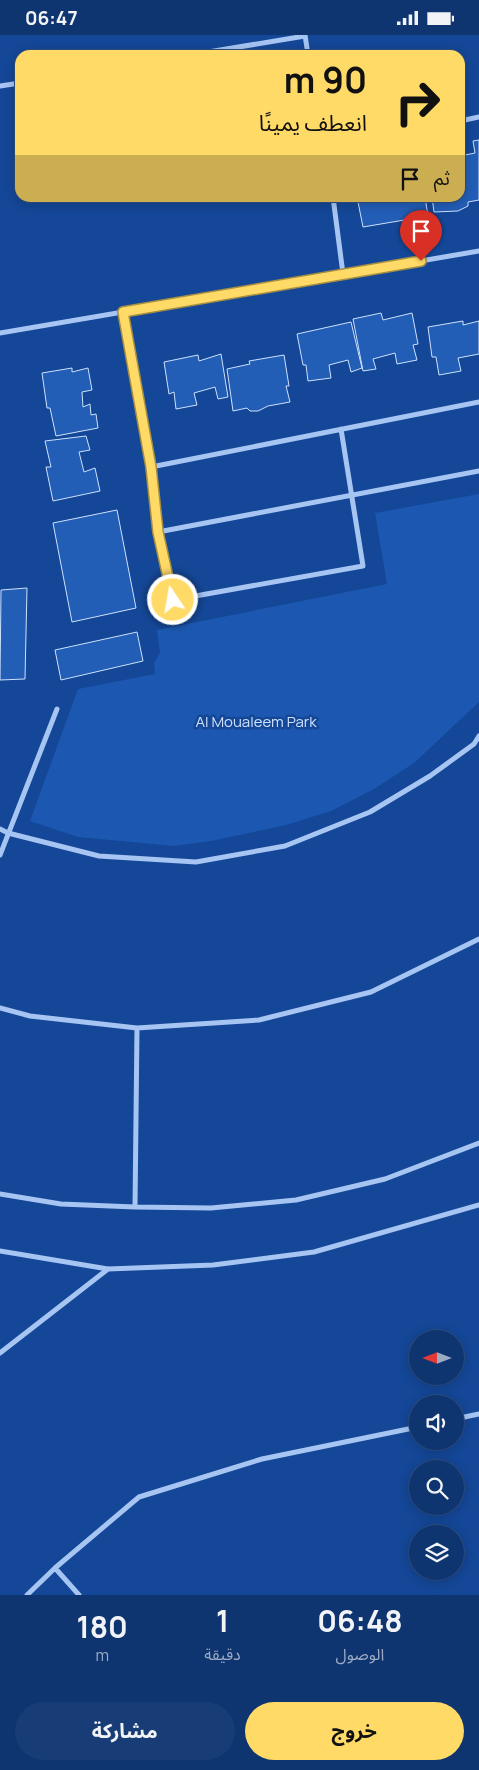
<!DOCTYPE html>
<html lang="ar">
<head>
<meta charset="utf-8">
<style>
  :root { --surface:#0f3571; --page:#183d76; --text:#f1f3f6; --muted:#9babc3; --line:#2f5084; --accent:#ffda67 }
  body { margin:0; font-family:Manrope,"Noto Sans Arabic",sans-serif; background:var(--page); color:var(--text); direction:rtl; height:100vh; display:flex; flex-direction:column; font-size:19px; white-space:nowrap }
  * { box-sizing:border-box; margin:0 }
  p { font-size:16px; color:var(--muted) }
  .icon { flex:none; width:28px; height:28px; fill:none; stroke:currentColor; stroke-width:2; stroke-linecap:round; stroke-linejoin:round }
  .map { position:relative; height:1560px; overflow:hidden; direction:ltr }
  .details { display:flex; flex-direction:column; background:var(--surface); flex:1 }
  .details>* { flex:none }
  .guide { position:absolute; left:15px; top:15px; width:450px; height:152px; border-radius:15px; box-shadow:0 2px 12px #0003,0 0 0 1px var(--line); direction:rtl; background:#ffda67; color:#111; overflow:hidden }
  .needle { width:32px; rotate:270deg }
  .fabs { position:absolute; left:409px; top:1295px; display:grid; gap:10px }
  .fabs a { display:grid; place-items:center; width:55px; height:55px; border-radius:50%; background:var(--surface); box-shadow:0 2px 12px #0003,0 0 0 1px var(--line); font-size:25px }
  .pin { position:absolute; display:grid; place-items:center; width:42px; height:42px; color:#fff; margin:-51px -21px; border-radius:50% 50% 50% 0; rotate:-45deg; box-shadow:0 0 5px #0007 }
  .pin .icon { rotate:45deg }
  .me { position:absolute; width:55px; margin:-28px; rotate:348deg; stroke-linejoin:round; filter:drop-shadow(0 0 4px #0008) }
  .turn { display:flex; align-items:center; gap:18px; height:105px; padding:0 15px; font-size:22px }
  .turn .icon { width:65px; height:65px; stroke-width:2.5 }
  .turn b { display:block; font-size:35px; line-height:42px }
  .then { display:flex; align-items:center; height:48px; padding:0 15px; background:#0003; gap:10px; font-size:19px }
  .eta { display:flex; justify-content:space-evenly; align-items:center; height:85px; text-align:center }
  .eta b { font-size:30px; font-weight:700; line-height:35px }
  .cta { display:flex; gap:10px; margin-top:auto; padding:10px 15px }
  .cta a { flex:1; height:58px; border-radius:30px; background:var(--accent); color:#111; font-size:20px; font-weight:700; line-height:58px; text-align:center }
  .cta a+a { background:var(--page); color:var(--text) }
  .status { display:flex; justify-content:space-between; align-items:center; height:35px; padding:0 25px; background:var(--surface); direction:ltr }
  .status svg { height:14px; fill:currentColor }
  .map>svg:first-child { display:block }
  .green { fill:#1c58b1 }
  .building { fill:#225db6; stroke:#cde1fd }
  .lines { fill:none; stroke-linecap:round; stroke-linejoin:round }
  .minor { stroke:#a6c5f2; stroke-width:5 }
  .route-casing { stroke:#a68e43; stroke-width:12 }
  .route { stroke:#ffda67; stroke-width:9 }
  .labels { text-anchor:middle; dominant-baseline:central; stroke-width:5; stroke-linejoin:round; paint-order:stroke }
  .park-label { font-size:15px; fill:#cde1fd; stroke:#144797 }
</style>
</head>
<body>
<div class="status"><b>06:47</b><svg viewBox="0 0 49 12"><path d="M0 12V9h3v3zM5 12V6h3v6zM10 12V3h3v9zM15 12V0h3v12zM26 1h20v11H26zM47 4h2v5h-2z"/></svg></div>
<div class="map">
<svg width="479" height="1560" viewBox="0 0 479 1560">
  <rect width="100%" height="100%" fill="#144797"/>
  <path class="green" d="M479 459V667L414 728 374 754 331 776 286 790 211 806 174 811 78 802 30 786 78 654 155 639 154 628 160 618 157 595 387 549 375 478Z"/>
  <path class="building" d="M479 105V165L468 167V171L458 176 434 177 432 162H460V121L475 118 473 106Z
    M357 162H425L428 181 363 192Z
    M381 278 383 285 412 278 418 309 413 310 417 325 397 329 395 318 373 324 376 334 363 336 353 284Z
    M463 286V290L479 286V319L458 323 461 336 439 340 436 322H432L428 292Z
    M351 287 362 333 351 337 348 325 329 330 331 343 308 346 306 330H303L297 299Z
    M221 319 228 362 218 364 215 352 194 358 197 370 176 374 174 357 169 359 164 327 198 320 199 326Z
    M284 320 289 351H286L290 367 268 371 258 376H250L247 373 233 376 227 334 250 329 249 326Z
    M72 333V337L88 333 92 355 82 357 83 372 90 369 91 380 96 379 98 393 56 401 50 373H47L42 338Z
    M86 401 90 415 79 417 84 437 95 433 100 456 53 466 46 432H51L45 406Z
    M117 475 136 573 72 587 53 488Z
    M27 553 25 644 0 645 1 555Z
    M137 597 143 626 61 645 55 615Z"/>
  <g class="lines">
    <path class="minor" d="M305 0 308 20
      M190 20 305 1
      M0 51 20 48
      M460 86 479 82
      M333 162 343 239
      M123 277 151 432 158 497 173 565 363 531 341 394
      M0 298 479 216
      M151 432 479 367
      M158 497 479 436
      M0 794 8 798 99 821 196 827 285 811 370 777 430 741 474 709 479 701
      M0 820 57 674
      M0 973 30 981 137 993 259 985 371 957 479 904
      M0 1159 61 1169 135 1172 211 1173 296 1165 385 1144 479 1108
      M135 1172 137 993
      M0 1216 108 1234 213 1230 314 1217 479 1170
      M0 1318 108 1234
      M455 1384 479 1379
      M55 1533 79 1560
      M27 1560 55 1533 139 1462 262 1424 418 1392"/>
  </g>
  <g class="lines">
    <g class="route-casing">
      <path id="route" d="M173 565 158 497 151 432 123 277 421 226"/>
    </g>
    <use href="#route" class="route"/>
  </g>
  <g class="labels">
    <g class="park-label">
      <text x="256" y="686">Al Moualeem Park</text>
    </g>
  </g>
</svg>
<div class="fabs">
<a><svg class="needle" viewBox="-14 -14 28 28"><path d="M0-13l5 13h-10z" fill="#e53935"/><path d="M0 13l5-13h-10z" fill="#9babc3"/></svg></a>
<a><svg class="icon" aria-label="sound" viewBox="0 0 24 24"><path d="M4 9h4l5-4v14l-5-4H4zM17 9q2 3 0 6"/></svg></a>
<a><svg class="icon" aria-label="search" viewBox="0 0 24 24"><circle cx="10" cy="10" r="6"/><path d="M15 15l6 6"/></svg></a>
<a><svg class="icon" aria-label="layers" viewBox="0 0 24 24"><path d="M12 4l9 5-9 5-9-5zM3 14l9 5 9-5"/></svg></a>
</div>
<div class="pin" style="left:421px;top:226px;background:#d93025"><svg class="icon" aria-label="arrive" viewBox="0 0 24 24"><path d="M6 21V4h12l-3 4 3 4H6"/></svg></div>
<svg class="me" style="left:173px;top:565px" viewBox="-20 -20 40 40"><circle r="17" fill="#ffda67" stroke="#fff" stroke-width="3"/><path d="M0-11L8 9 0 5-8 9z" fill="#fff"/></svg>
<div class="guide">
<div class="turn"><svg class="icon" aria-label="right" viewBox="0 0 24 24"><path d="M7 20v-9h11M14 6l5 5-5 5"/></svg><div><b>90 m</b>انعطف يمينًا</div></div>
<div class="then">ثم<svg class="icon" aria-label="arrive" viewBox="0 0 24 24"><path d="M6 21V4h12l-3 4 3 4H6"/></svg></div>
</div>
</div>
<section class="details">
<div class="eta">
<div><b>06:48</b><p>الوصول</p></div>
<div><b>1</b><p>دقيقة</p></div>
<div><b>180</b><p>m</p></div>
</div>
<div class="cta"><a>خروج</a><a>مشاركة</a></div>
</section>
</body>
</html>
